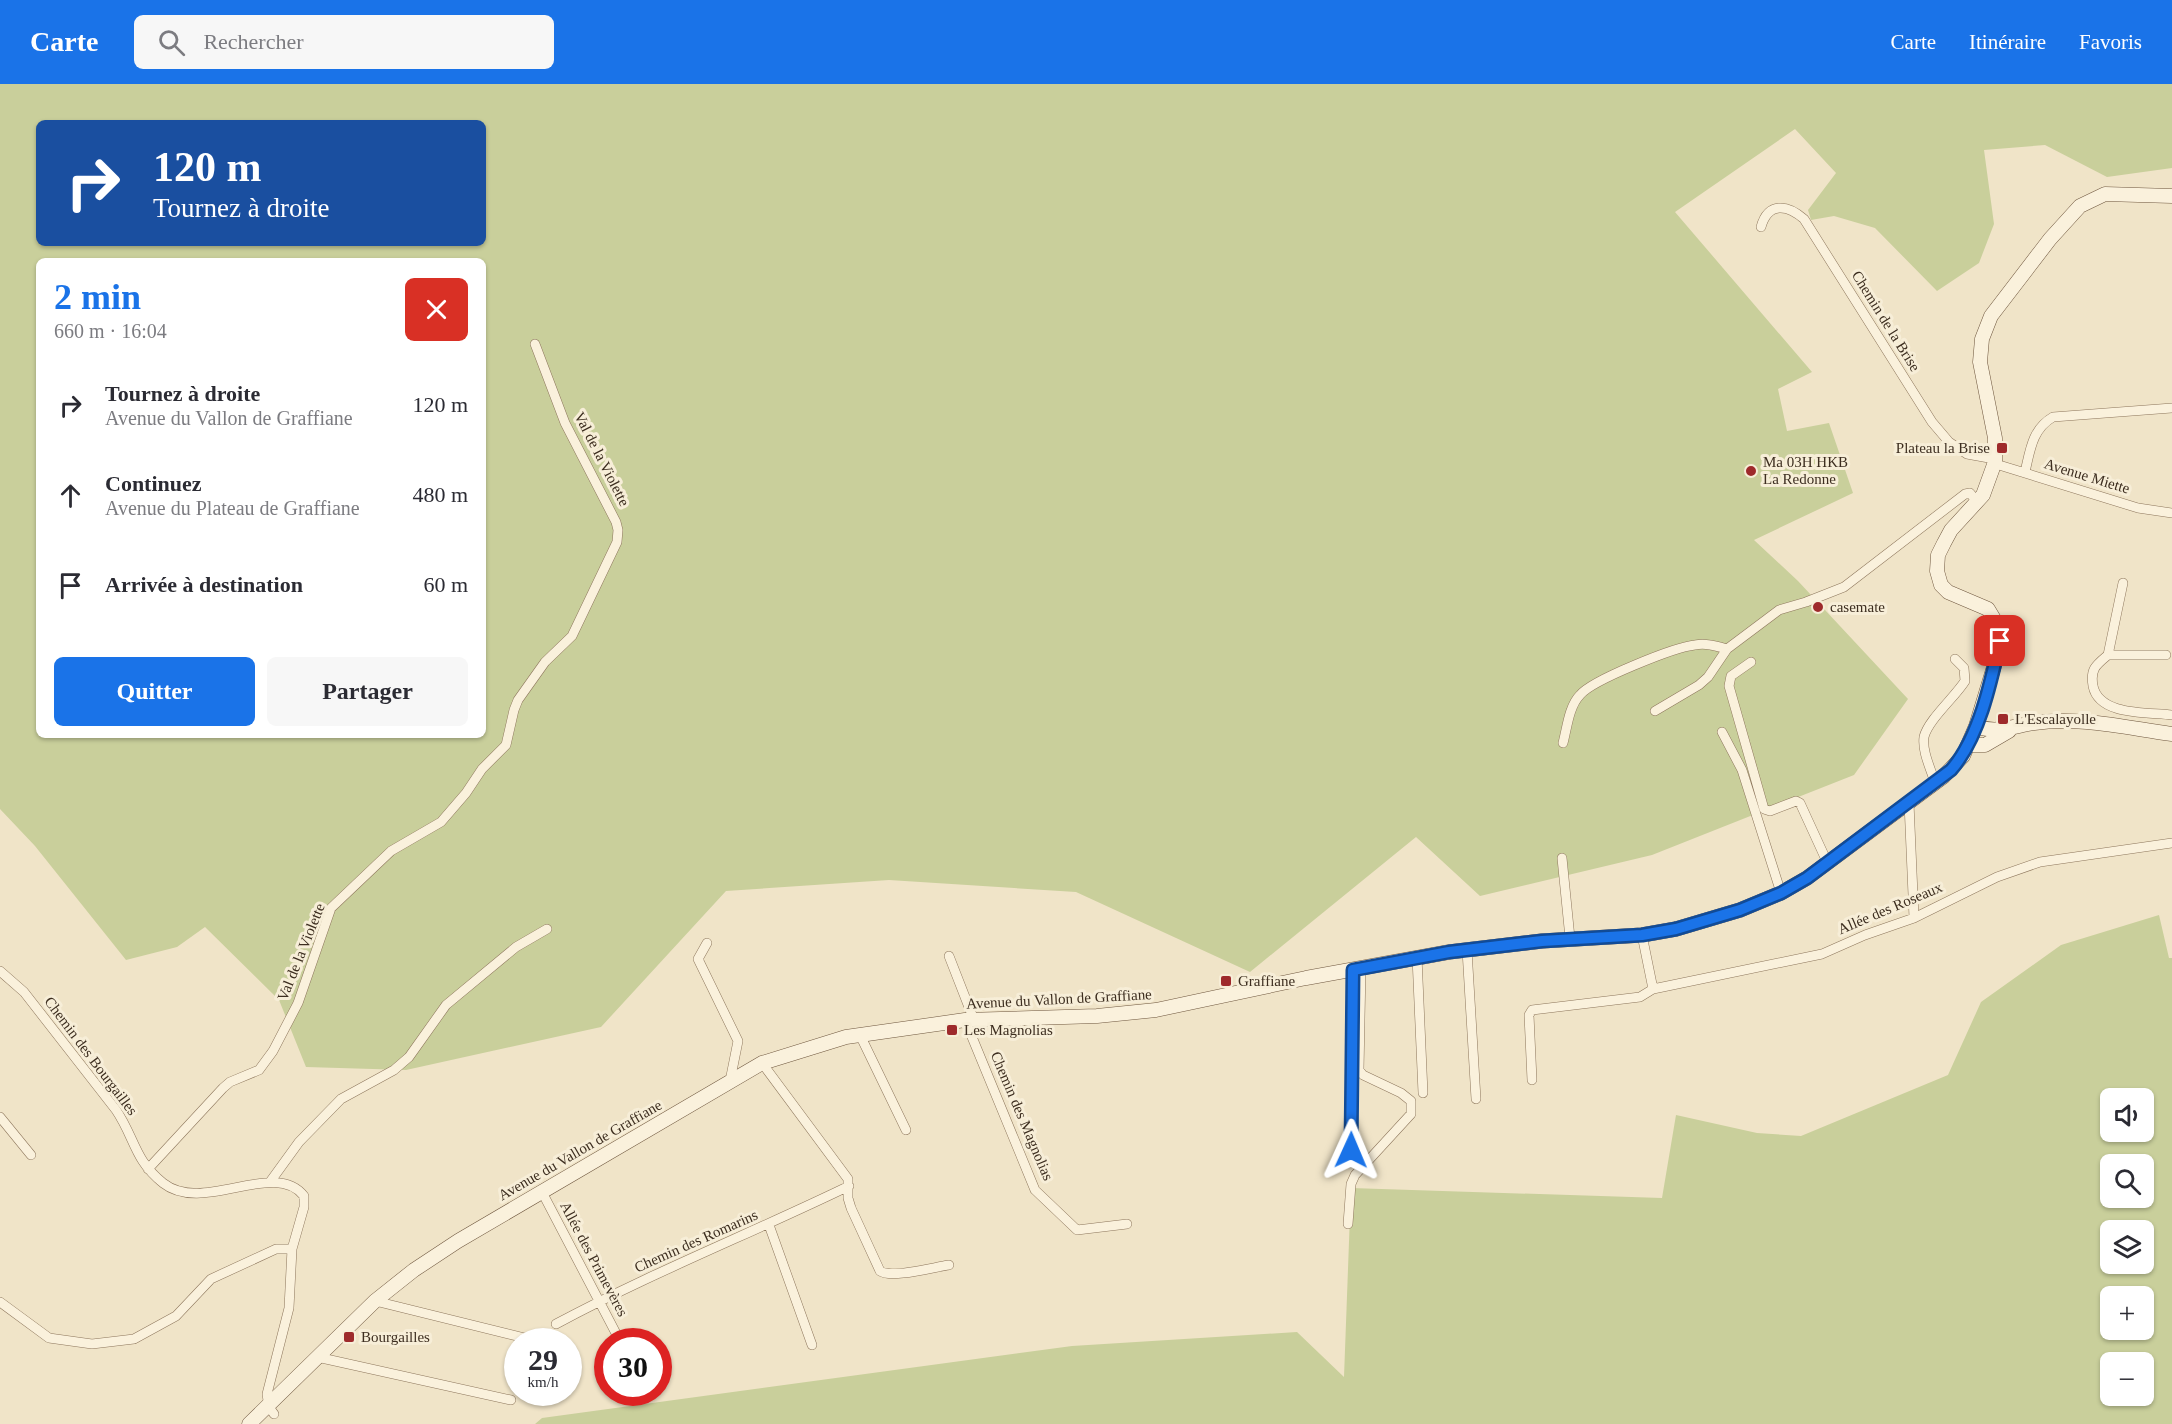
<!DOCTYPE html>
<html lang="fr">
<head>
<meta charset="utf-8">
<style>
  :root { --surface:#fff; --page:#f7f7f7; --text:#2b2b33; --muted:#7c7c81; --accent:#1a73e8 }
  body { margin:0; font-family:Georgia,serif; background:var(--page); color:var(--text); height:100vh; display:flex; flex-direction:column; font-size:22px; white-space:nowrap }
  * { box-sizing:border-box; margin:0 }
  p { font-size:20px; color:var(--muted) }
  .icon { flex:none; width:33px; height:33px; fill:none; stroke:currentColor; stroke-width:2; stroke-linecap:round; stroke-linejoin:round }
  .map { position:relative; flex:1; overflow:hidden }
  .sheet { position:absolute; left:36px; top:174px; width:450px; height:480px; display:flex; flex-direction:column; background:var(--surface); border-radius:9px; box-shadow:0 2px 4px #0004 }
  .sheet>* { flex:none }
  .banner { position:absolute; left:36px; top:36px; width:450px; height:126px; border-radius:9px; box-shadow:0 2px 4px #0004; background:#1a4fa0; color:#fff; overflow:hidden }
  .controls { position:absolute; left:2100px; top:1004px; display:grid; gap:12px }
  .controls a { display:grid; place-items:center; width:54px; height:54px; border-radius:9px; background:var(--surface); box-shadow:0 2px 4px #0004; font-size:30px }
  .speed { position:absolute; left:504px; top:1244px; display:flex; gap:12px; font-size:30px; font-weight:700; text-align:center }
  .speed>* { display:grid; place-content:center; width:78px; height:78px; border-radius:50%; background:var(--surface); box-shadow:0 2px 4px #0004; line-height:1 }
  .speed small { font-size:15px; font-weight:400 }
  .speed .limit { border:9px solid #d22; background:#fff; color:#111 }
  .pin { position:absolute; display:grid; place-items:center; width:51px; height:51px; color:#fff; margin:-26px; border-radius:12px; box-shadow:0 3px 9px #0006 }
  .me { position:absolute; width:66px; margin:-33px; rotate:1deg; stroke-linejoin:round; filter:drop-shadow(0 0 4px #0008) }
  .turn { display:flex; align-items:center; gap:21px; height:126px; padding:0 18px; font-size:27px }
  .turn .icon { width:78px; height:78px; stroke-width:2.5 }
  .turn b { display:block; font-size:42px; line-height:51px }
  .round { display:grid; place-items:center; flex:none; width:63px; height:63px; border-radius:9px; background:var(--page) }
  .headline { display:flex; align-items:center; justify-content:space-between; height:102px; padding:0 18px }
  h1 { font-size:36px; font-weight:600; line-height:45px; color:var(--accent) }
  .action { display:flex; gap:12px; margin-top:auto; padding:12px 18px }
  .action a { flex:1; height:69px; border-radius:9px; background:var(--accent); color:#fff; font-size:24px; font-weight:600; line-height:69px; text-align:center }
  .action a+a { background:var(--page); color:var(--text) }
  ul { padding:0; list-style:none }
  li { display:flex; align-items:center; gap:18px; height:90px; padding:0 18px }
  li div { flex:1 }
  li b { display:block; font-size:22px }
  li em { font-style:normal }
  header { display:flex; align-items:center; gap:36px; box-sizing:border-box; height:84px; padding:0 30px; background:var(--accent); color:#fff }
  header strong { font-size:28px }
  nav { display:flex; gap:33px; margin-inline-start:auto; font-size:21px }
  .search { width:420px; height:54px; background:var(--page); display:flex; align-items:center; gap:15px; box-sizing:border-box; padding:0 21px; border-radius:9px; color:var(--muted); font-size:22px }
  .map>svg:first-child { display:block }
  .green { fill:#c9cf9b; fill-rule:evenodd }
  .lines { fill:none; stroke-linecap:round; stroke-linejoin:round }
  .street-casing { stroke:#8d765c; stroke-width:10 }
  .secondary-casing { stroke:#6f573f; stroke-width:15 }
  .street { stroke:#faf1dc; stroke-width:9 }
  .secondary { stroke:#faf1dc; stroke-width:14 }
  .route-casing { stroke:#114b97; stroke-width:15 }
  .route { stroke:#1a73e8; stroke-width:10 }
  .poi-dot { fill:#9e2a2b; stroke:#f7eed8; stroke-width:2 }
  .labels { text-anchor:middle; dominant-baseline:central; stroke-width:6; stroke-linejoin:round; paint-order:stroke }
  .street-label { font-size:15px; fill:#3d2e20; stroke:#f7eed8 }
  .poi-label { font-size:15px; fill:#3d2e20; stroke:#f7eed8; text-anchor:start }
</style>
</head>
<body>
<header>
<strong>Carte</strong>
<div class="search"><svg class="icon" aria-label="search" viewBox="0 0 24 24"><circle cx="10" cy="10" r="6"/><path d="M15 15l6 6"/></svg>Rechercher</div>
<nav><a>Carte</a><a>Itinéraire</a><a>Favoris</a></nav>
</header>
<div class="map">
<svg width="2172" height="1340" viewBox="0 0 2172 1340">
  <rect width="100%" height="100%" fill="#f0e4c8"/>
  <path class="green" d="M0 0H2172V84L2107 93 2045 61 1984 66 1994 140 1979 179 1937 207 1875 144 1834 132 1811 136 1808 126 1836 89 1795 45 1675 128 1812 288 1778 305 1787 347 1829 339 1853 409 1754 456 1798 497 1908 615 1854 691 1652 771 1480 812 1416 753 1250 888 1076 808 889 796 726 807 601 943 406 986 306 983 279 916 205 843 177 863 126 876 35 762 0 725ZM39 39H483V159H39ZM39 177H483V651H39Z
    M2159 831 2169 874H2172V1340H535L542 1334 1072 1262 1297 1248 1344 1293 1351 1104 1662 1114 1676 1031 1757 1049 1801 1052 1948 991 1981 918 2061 861ZM2110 1014H2144V1047H2110ZM2110 1080H2144V1113H2110ZM2110 1146H2144V1179H2110ZM2110 1212H2144V1245H2110ZM2110 1278H2144V1311H2110Z"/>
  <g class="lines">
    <g class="street-casing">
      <path id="street" d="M1761 143C1768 118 1787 120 1804 135L1932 338 1949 358 1967 370 1989 374 1999 381 2138 424 2172 429
        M2025 388C2030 367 2032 345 2053 333L2172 324
        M2108 571 2123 499
        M2166 571H2108C2096 581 2090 585 2093 602 2099 632 2148 628 2172 631
        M1751 578 1731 592 1729 602 1764 725 1770 727 1796 717 1800 719 1828 780
        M1655 627 1699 601 1708 593 1727 565 1779 526 1806 518 1844 503 1965 410 1970 409 1978 419
        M1722 648 1742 686 1781 809
        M1563 659C1567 644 1569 622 1580 611 1592 596 1675 563 1695 561 1706 559 1716 562 1727 565
        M1935 699C1931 685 1922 668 1924 653 1928 636 1955 613 1965 597L1964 584 1955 575
        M1909 719 1914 834
        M1562 774 1570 854
        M1642 851 1653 905
        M707 859 698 875 738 957 730 997
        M1467 866 1476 1015
        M949 872 974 936
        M1417 873 1423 1009
        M0 887 24 908 116 1026C135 1054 134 1076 163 1099 203 1131 275 1074 304 1112V1123L292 1165 289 1224 267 1310 269 1323 274 1330
        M965 936 1035 1106 1077 1146 1127 1140
        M860 951 906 1046
        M762 979 848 1095V1114L851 1124 880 1187C891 1195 934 1183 949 1181
        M1532 996 1529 931 1532 926 1640 913 1653 905 1822 870 1865 851 1914 834 1997 793 2040 778 2172 759
        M0 1033 31 1071
        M1351 1066 1353 886
        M148 1085 223 1004 230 998 259 986 273 967 298 919 331 824 391 767 441 738 466 709 482 685 506 661 514 626 518 616 545 578 572 552 617 458 618 446 616 438 565 339 535 260
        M270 1098 299 1058 341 1015 394 986 409 973 446 921 516 863 547 845
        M542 1108 620 1257
        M1348 1140 1351 1100 1355 1091 1411 1030V1017L1401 1009 1363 991 1359 986 1361 884
        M769 1141 812 1261
        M375 1217 537 1257
        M0 1218 49 1254 92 1260 134 1255 176 1232 211 1195 276 1165H292
        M556 1240C651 1189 752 1149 849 1102
        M317 1273 511 1316"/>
    </g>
    <g class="secondary-casing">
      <path id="secondary" d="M1976 642C1995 650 2014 642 2034 639 2079 632 2127 644 2172 650
        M1968 661H1985L2009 647
        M249 1340 375 1217 414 1186 458 1157 762 979 846 953 965 936 1097 932 1156 926 1306 894 1449 868 1542 857 1642 851 1676 845 1740 826 1781 809 1807 794 1943 693 1963 672 1976 642 1996 576 2000 545 1988 525 1948 508 1941 501 1937 487 1938 471 1944 459 1951 446 1983 411 1995 378V354L1980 278 1982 255 1991 232 2050 155 2080 122 2105 110 2172 112"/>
    </g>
    <use href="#street" class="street"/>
    <use href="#secondary" class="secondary"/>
  </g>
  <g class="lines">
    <g class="route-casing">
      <path id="route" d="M1351 1066 1353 886 1449 868 1542 857 1642 851 1676 845 1740 826 1781 809 1807 794 1951 686C1979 654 1991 598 2000 557"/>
    </g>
    <use href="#route" class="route"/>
  </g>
  <g class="poi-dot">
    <rect x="1996" y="358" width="12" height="12" rx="3"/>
    <circle cx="1751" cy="387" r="6"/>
    <circle cx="1818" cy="523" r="6"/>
    <rect x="1997" y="629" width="12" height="12" rx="3"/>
    <rect x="1220" y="891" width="12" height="12" rx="3"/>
    <rect x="946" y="940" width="12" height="12" rx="3"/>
    <rect x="343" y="1247" width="12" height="12" rx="3"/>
  </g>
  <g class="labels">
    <g class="street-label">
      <text transform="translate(1886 237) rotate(58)">Chemin de la Brise</text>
      <text transform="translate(602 375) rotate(63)">Val de la Violette</text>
      <text transform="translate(2087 392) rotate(17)">Avenue Miette</text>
      <text transform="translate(1890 824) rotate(-23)">Allée des Roseaux</text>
      <text transform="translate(301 868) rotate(-68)">Val de la Violette</text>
      <text transform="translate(1059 915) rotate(-3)">Avenue du Vallon de Graffiane</text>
      <text transform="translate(91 972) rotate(53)">Chemin des Bourgailles</text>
      <text transform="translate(1022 1032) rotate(67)">Chemin des Magnolias</text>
      <text transform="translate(580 1066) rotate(-30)">Avenue du Vallon de Graffiane</text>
      <text transform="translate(696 1157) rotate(-24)">Chemin des Romarins</text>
      <text transform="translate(594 1175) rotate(62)">Allée des Primevères</text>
    </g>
    <g class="poi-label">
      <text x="1990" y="364" text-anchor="end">Plateau la Brise</text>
      <text x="1763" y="378">Ma 03H HKB<tspan x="1763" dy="17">La Redonne</tspan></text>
      <text x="1830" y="523">casemate</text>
      <text x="2015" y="635">L'Escalayolle</text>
      <text x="1238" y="897">Graffiane</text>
      <text x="964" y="946">Les Magnolias</text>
      <text x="361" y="1253">Bourgailles</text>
    </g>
  </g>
</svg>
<div class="controls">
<a><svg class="icon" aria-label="sound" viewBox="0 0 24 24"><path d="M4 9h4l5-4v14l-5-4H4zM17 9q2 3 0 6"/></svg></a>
<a><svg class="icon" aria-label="search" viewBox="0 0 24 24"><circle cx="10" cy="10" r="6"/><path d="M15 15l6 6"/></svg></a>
<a><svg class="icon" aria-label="layers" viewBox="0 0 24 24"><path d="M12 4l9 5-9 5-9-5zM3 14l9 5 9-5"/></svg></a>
<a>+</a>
<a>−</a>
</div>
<div class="speed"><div>29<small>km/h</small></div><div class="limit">30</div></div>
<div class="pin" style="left:2000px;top:557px;background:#d93025"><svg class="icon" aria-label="arrive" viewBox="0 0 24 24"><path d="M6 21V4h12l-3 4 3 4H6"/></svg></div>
<svg class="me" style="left:1351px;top:1066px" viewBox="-20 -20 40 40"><path d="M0-17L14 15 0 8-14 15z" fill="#1a73e8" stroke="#fff" stroke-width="4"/></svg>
<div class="banner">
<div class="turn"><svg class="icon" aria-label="right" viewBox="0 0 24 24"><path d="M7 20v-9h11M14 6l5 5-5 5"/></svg><div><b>120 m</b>Tournez à droite</div></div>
</div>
<section class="sheet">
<div class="headline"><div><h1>2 min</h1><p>660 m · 16:04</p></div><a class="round" style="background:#d93025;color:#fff"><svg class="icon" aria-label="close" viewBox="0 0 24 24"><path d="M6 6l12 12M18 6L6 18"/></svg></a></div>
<ul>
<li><svg class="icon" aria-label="right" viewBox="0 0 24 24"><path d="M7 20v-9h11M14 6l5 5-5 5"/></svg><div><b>Tournez à droite</b><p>Avenue du Vallon de Graffiane</p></div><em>120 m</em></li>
<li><svg class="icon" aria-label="ahead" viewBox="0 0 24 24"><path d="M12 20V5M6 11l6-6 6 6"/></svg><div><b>Continuez</b><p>Avenue du Plateau de Graffiane</p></div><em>480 m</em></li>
<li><svg class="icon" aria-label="arrive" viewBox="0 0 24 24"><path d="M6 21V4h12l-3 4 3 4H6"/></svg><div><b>Arrivée à destination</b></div><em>60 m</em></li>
</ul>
<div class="action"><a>Quitter</a><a>Partager</a></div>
</section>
</div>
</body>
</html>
